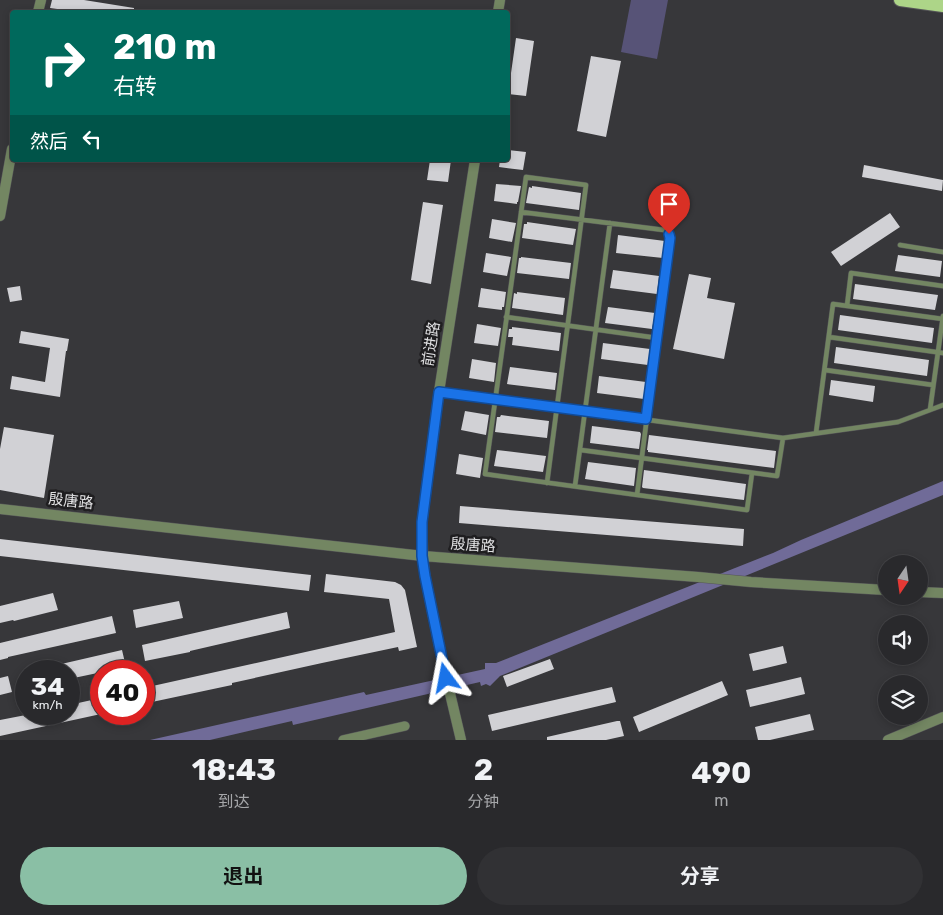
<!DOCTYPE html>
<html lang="zh">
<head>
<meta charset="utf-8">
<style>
  :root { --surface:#29292c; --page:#313134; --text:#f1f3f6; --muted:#a5a6a9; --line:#454548; --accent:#8abfa5 }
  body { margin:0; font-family:Rubik,"Noto Sans SC",sans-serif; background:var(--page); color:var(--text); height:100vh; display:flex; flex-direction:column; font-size:19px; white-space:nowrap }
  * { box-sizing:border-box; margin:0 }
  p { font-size:16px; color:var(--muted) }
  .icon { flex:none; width:28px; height:28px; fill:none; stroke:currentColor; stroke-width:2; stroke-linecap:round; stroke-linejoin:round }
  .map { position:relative; height:740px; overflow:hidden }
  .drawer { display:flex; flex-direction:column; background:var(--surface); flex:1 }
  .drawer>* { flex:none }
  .top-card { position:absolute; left:10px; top:10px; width:500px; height:152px; border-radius:5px; box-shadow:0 2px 8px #0003,0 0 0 1px var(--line); background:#00695c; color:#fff; overflow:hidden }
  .needle { width:32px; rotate:193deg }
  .buttons { position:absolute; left:878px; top:555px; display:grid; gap:10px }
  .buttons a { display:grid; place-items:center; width:50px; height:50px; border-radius:50%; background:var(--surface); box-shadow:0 2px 8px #0003,0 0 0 1px var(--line); font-size:25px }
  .speed { position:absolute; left:15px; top:660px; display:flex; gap:10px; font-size:25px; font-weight:700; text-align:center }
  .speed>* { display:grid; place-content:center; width:65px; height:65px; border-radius:50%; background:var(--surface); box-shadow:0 2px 8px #0003,0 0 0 1px var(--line); line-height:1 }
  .speed small { font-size:12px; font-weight:400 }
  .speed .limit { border:8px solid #d22; background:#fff; color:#111 }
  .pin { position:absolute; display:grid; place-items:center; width:42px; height:42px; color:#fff; margin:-51px -21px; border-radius:50% 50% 50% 0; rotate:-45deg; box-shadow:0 0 5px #0007 }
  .pin .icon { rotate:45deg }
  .me { position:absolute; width:55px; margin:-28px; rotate:347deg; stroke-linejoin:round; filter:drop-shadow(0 0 4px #0008) }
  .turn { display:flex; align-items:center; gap:18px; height:105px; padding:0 20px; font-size:22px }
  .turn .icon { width:65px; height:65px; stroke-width:2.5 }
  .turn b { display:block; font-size:35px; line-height:42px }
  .then { display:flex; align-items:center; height:48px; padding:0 20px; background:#0003; gap:10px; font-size:19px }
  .eta { display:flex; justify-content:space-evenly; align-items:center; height:85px; text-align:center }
  .eta b { font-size:30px; font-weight:700; line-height:35px }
  .action { display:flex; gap:10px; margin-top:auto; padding:10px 20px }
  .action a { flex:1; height:58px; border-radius:30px; background:var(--accent); color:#111; font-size:20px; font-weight:700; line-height:58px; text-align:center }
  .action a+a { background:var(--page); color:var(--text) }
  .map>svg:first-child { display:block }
  .green { fill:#575377 }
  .water { fill:#706b98 }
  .building { fill:#d1d1d5 }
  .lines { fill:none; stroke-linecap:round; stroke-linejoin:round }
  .service-casing { stroke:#555558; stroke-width:5.5 }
  .minor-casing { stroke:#555558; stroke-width:10 }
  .tertiary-casing { stroke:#555558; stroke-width:11 }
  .primary-casing { stroke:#555558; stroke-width:14 }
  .service { stroke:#738662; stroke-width:4.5 }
  .minor { stroke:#738662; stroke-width:9 }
  .tertiary { stroke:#738662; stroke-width:10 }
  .primary { stroke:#add588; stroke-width:12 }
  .route-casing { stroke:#114b97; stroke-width:12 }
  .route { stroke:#1a73e8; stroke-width:9 }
  .labels { text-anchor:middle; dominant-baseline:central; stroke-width:5; stroke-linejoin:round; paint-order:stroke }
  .street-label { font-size:15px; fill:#e0e0e2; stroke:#1f1e20 }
</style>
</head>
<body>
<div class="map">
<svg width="943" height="740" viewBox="0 0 943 740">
  <rect width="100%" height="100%" fill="#37373a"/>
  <path class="green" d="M631 0H668L657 59 621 52Z"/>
  <path class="water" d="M943 481V495L500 676 490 686 486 684 481 686 480 682 293 725 292 721 210 740H150L364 692 366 695 485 669V663H496L773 553 801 540Z"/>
  <path class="building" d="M52 0H84L134 8V12H79L50 8Z
    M516 38 534 41 526 96 508 94Z
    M591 56 621 61 606 137 577 131Z
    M508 150 526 152 523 170 499 167 500 160H508Z
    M430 160H451L448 182 427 180Z
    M864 165 943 180 942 191 862 177Z
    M496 184 521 186 518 202H517V204L494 201Z
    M532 186 581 193 579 210 526 203 529 187 532 188Z
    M423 202 443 205 431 284 411 280Z
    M890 213 900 227 841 266 831 252Z
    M492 219 516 223 512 242 489 238Z
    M527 222 576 229 573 245 522 238 524 224H527Z
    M618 235 665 241 663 258 616 253Z
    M486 253 511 257 507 276 483 272Z
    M898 255 942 261 940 277 895 271Z
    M521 257 571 263 569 279 517 273 519 258H521Z
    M613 270 659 276 657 294 610 288Z
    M689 274 711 278 707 298 735 303 724 359 673 349Z
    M855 284 938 295 935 310 853 299Z
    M20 286 22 300 10 302 7 288Z
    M481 288 506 292 504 307H502V310L478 307Z
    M517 292 565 298 563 315 512 308 514 293 517 294Z
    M608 307 655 313 652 329 605 323Z
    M840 315 934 328 932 343 838 330Z
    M477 324 501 328 498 346 474 343Z
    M512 327 561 333 559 351 512 345 513 337H508L509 329H512Z
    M21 331 69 339 67 351H66L60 397 10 389 12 376 45 382 50 348 19 343Z
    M603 343 650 349 648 365 601 359Z
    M836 347 929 360 927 376 834 363Z
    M472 359 496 363 494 382 469 378Z
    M510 367 557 373 555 390 507 384Z
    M599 376 646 382 644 399 597 393Z
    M831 380 875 386 873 402 829 395Z
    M465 411 489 415 486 435 461 430Z
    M501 415 549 421 547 438 495 432 497 417H500Z
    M592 426 640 432 641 434 639 449 590 443Z
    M4 427 54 435 44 498 0 490V449Z
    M649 435 776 451 774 468 648 452V450H647Z
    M497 450 546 456 543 472 494 466Z
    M459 454 483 458 480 478 456 474Z
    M588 462 636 468 634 486 585 479Z
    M644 470 746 484 744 500 643 488 642 487Z
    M460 506 744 529 743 546 459 523Z
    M0 539 311 575 309 591 0 556Z
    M326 574 395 582 401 585 405 590 417 647 399 651 398 647 322 663 232 683V685L152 702 148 687 395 632 389 599 324 592Z
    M53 593 58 610 14 621 13 620 0 623V606Z
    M179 601 183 618 136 628 133 610Z
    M287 612 290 628 190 651V652L145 661 142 645Z
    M112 616 116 633 8 657V658L0 660V643Z
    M783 646 787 663 753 671 749 654Z
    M122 650 126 667 69 679V671H44V668Z
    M550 659 554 669 507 687 503 676Z
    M8 676 12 692 0 695V678Z
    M801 677 805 694 750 707 746 690Z
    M722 681 728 695 639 732 633 717Z
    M612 687 616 702 492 731 488 715Z
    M101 698V714L0 736V720L31 714H69V705Z
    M810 714 814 730 770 740H758L755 727Z
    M617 721H620L624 736 606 740H547V737Z"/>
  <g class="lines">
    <g class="service-casing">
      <path id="service" d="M521 212 664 230 669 234 670 238 637 495
        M900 245 943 252
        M847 306 851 273 943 286
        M506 317 657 338
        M829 337 943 353
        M825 370 933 385
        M440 392 783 438 898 422 930 410 943 316
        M930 410 943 405
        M816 433 833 304 943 319
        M581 450 777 476 783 438
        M547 483 586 185 526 177 485 474 747 510 752 473
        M575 486 610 223"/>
    </g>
    <g class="minor-casing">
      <path id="minor" d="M343 740 405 726"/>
    </g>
    <g class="tertiary-casing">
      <path id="tertiary" d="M38 12 41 0
        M498 12 500 0
        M0 216 12 149
        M0 509 423 556 698 577 751 582 886 590
        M919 592 943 593
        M461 740 443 664 425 576 423 556 422 522 439 392 475 160
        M888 740 943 717"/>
    </g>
    <g class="primary-casing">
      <path id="primary" d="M900 0 943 6"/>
    </g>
    <use href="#service" class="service"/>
    <use href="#minor" class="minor"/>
    <use href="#tertiary" class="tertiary"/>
    <use href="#primary" class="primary"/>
  </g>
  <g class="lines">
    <g class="route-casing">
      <path id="route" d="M446 678 425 576 422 556V522L439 392 646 419 670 238 669 234"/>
    </g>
    <use href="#route" class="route"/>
  </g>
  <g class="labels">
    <g class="street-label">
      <text transform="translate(431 344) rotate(-81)">前进路</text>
      <text transform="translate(71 501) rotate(6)">殷唐路</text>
      <text transform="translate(473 545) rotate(4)">殷唐路</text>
    </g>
  </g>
</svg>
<div class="buttons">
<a><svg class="needle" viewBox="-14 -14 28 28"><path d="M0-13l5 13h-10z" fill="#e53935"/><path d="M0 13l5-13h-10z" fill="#a5a6a9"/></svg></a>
<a><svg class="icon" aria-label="sound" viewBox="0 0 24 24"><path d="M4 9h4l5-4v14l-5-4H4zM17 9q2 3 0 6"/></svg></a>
<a><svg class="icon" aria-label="layers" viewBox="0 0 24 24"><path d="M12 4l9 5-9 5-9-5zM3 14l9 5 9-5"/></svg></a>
</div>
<div class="speed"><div>34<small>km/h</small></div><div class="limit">40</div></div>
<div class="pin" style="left:669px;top:234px;background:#d93025"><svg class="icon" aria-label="arrive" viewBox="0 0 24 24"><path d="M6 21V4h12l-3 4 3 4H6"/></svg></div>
<svg class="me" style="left:446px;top:678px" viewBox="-20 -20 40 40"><path d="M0-17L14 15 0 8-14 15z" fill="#1a73e8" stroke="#fff" stroke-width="4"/></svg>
<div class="top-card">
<div class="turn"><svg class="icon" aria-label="right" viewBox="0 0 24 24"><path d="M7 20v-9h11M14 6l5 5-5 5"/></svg><div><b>210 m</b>右转</div></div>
<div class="then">然后<svg class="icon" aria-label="left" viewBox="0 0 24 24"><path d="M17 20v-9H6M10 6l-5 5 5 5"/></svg></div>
</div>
</div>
<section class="drawer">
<div class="eta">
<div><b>18:43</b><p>到达</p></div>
<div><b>2</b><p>分钟</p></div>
<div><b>490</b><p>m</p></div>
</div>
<div class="action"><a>退出</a><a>分享</a></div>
</section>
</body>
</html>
